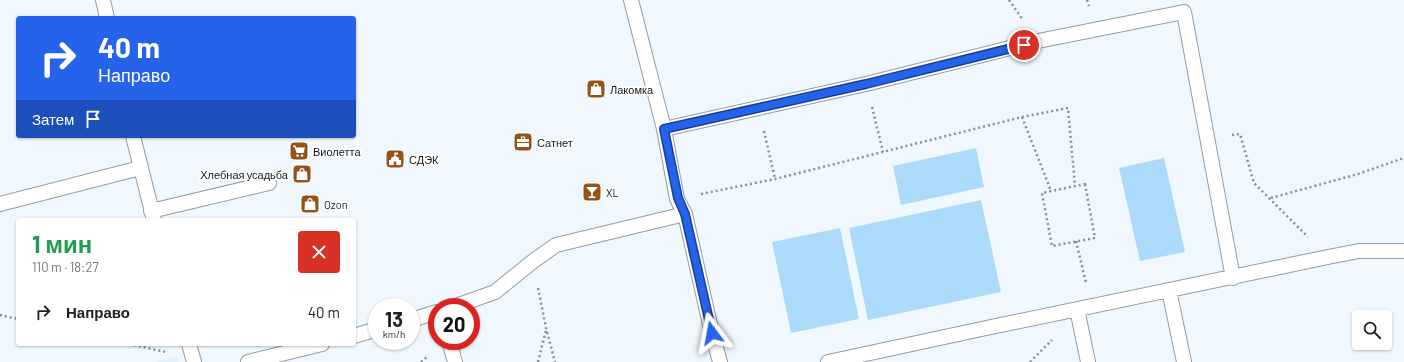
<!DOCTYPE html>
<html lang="ru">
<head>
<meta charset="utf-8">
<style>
  :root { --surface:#fff; --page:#f6f6f6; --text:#202124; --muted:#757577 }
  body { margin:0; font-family:Barlow,sans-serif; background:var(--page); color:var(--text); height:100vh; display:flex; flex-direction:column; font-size:15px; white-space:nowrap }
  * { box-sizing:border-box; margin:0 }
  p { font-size:13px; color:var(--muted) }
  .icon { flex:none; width:22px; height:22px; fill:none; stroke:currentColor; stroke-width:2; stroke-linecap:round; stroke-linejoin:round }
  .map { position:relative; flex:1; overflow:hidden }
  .panel { position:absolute; left:16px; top:218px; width:340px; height:128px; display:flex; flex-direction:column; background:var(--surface); border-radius:4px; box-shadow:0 1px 3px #0004 }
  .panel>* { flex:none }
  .guide { position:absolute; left:16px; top:16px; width:340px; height:122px; border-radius:4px; box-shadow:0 1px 3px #0004; background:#2563eb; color:#fff; overflow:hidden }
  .controls { position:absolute; left:1352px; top:310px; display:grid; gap:8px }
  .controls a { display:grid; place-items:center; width:40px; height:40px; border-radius:4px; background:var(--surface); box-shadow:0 1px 3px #0004; font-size:20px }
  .speed { position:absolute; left:368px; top:298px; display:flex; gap:8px; font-size:20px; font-weight:700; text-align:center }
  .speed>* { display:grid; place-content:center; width:52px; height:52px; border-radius:50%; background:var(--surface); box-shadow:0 1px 3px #0004; line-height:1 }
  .speed small { font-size:10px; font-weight:400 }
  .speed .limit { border:6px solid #d22; background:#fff; color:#111 }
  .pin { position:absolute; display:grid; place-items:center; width:34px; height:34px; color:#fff; margin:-17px; border:2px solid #fff; border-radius:50%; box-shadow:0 1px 4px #0007 }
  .me { position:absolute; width:44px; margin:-22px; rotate:347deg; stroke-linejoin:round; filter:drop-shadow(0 0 3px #0008) }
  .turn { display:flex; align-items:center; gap:14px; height:84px; padding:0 16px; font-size:18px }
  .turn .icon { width:52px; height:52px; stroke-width:2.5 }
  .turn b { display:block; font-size:28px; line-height:34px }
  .then { display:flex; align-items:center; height:38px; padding:0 16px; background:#0003; gap:8px; font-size:15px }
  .round { display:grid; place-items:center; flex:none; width:42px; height:42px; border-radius:4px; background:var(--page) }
  .head { display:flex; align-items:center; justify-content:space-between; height:68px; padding:0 16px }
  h1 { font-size:24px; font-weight:700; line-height:30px; color:#1e9e55 }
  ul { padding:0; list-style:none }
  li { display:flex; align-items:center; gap:12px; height:52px; padding:0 16px }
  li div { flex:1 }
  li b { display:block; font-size:15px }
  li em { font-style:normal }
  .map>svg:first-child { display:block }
  .built { fill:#e0f0fc }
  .green { fill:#acdafb }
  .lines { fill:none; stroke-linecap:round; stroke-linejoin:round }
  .service-casing { stroke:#919da6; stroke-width:16 }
  .path { stroke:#888f93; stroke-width:2.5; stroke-dasharray:2 3; stroke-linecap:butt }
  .service { stroke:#fff; stroke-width:14 }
  .route-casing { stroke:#184099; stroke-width:10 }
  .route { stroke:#2563eb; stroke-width:7 }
  .labels { text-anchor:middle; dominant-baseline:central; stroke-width:4; stroke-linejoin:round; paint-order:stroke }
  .poi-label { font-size:11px; fill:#13181b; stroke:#fff; text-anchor:start }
</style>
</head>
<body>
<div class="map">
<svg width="1404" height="362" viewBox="0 0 1404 362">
  <rect width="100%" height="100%" fill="#f0f8fe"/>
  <path class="built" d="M177 357 178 362H155Z"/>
  <path class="green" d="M976 148 984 187 901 205 893 166Z
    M1164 158 1185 252 1140 261 1119 168Z
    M981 200 1001 292 868 320 849 228Z
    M840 228 859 319 791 333 772 242Z"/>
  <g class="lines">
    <g class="service-casing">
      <path id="service" d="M103 0 107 18
        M631 0 664 129 677 199 685 214 712 333 720 362
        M664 129 866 84 1038 41 1184 12 1233 278
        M133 136 154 220
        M0 204 140 168
        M151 211 269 183
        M1169 290 1184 362
        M453 307 495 292 532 262 556 245 685 214
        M1077 309 1088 362
        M411 320 437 312
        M354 336 377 329
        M449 341 455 362
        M189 344 194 362
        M248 362 322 344
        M828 362 991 327 1328 257 1359 251H1404"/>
    </g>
    <path class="path" d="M1009 0 1023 20
      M1087 0 1089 6
      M872 107 883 152
      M1022 117 1051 191
      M764 131 775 179
      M1232 135 1240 134 1254 183 1308 237
      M1085 184 1095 238 1052 246 1042 193Z
      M701 194 775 179 1022 117 1068 108 1075 186
      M1271 198 1358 174 1404 158
      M1076 241 1086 283
      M538 288 546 328 555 362
      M0 315 18 319
      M129 344 166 352
      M421 362 428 356
      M538 362 546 330
      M1030 362 1052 340"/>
    <use href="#service" class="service"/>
  </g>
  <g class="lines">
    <g class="route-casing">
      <path id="route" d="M712 333 685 214 678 198 664 129 866 84 1024 45"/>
    </g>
    <use href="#route" class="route"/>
  </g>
  <defs>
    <g id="shop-square" transform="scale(1)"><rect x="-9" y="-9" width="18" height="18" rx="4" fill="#925418" stroke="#fff"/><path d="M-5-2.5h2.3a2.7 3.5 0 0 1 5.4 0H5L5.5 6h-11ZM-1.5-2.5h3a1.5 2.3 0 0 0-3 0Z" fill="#fff"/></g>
    <g id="office-square" transform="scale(1)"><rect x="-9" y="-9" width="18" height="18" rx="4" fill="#925418" stroke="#fff"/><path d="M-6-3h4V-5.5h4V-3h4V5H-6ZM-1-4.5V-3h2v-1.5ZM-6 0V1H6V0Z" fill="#fff"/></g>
    <g id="supermarket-square" transform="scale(1)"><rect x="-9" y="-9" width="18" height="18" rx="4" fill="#925418" stroke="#fff"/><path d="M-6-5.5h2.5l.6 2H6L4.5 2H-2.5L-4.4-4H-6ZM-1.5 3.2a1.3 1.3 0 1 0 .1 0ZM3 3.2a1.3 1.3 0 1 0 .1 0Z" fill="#fff"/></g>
    <g id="civic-square" transform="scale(1)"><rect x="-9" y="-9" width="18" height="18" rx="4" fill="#925418" stroke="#fff"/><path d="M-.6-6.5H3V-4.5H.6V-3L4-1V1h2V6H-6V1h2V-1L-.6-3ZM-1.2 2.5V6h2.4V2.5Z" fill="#fff"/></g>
    <g id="bar-square" transform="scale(1)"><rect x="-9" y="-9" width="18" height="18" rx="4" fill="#925418" stroke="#fff"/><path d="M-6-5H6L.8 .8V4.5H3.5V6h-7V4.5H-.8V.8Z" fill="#fff"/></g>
  </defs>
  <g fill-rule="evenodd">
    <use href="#shop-square" x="596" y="89"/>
    <use href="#office-square" x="523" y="142"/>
    <use href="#supermarket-square" x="299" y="151"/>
    <use href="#civic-square" x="395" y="159"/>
    <use href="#shop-square" x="302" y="174"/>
    <use href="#bar-square" x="592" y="192"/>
    <use href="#shop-square" x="310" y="204"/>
  </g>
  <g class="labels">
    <g class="poi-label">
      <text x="610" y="89">Лакомка</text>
      <text x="537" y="142">Сатнет</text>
      <text x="313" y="151">Виолетта</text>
      <text x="409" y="159">СДЭК</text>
      <text x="288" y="174" text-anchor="end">Хлебная усадьба</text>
      <text x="606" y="192">XL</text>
      <text x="324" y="204">Ozon</text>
    </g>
  </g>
</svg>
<div class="controls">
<a><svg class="icon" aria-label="search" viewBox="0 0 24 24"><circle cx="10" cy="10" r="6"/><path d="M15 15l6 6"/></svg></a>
</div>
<div class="speed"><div>13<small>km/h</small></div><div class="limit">20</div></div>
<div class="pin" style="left:1024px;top:45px;background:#d93025"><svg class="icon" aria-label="arrive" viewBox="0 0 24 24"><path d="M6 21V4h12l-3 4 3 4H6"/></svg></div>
<svg class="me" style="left:712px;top:333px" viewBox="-20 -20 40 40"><path d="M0-17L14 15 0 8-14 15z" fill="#2563eb" stroke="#fff" stroke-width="4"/></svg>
<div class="guide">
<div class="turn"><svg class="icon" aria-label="right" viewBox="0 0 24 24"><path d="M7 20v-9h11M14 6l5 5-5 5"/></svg><div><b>40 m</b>Направо</div></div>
<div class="then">Затем<svg class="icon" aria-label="arrive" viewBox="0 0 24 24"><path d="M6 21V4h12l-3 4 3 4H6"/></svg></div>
</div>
<section class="panel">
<div class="head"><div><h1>1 мин</h1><p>110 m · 18:27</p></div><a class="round" style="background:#d93025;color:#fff"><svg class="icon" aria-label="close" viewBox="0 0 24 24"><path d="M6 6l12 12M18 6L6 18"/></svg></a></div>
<ul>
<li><svg class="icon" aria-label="right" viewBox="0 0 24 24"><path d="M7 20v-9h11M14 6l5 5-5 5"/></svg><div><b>Направо</b></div><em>40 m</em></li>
</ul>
</section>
</div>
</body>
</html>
